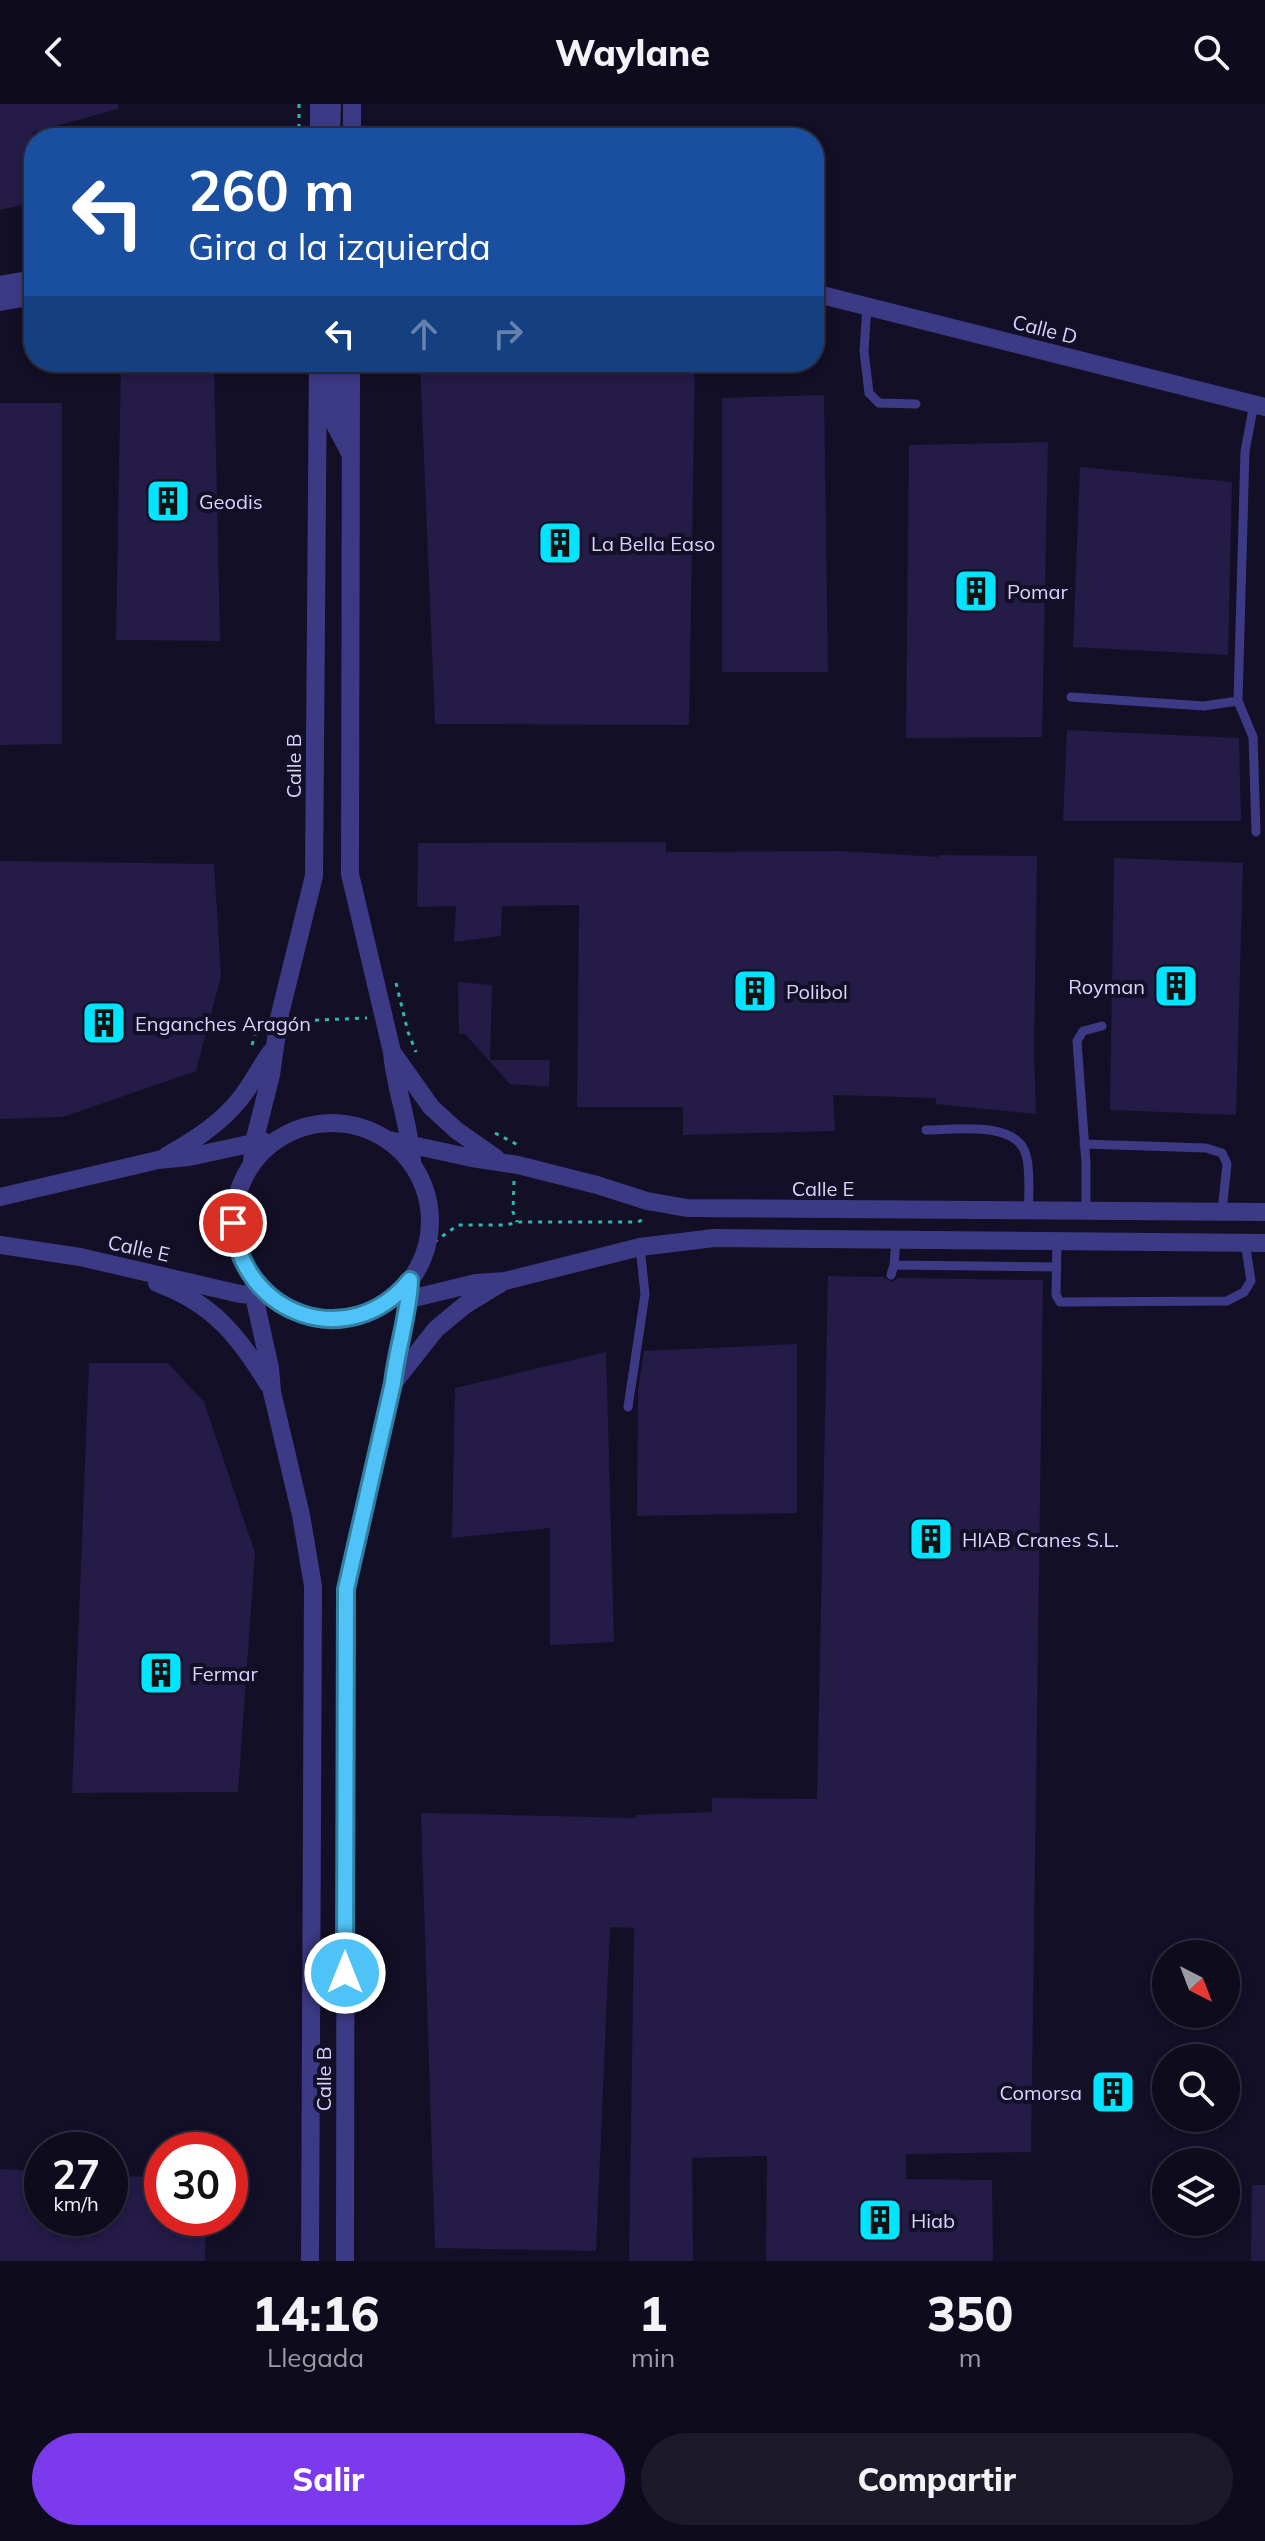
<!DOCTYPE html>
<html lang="es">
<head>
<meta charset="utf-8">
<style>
  :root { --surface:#0e0b1c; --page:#1c1929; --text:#f1f3f6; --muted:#9b9ba3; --line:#2e2b3b; --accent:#7c3aed }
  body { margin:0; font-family:Mulish,sans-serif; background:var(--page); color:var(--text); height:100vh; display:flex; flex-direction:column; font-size:30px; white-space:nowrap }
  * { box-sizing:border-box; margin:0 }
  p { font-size:26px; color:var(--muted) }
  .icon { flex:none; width:44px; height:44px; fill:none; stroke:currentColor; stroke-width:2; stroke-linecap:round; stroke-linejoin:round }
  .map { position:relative; height:2157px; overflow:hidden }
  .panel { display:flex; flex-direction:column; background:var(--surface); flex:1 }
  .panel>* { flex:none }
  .hud { position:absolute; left:24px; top:24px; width:800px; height:244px; border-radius:32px; box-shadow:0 4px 12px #0003,0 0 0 2px var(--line); background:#1a4fa0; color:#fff; overflow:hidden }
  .needle { width:52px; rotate:138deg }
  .fabs { position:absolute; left:1152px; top:1836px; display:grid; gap:16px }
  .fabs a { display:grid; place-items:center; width:88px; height:88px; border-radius:50%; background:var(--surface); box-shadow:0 4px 12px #0003,0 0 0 2px var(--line); font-size:40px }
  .speed { position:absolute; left:24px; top:2028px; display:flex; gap:16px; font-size:40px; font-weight:700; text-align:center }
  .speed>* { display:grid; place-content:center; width:104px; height:104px; border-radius:50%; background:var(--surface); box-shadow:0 4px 12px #0003,0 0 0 2px var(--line); line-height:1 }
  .speed small { font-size:20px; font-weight:400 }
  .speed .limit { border:12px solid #d22; background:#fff; color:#111 }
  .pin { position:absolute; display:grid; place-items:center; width:68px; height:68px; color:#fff; margin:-34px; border:4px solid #fff; border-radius:50%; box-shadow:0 2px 8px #0007 }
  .me { position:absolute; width:88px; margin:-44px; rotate:0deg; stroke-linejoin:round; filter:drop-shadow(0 0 6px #0008) }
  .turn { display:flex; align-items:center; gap:28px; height:168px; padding:0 32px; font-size:36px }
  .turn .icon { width:104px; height:104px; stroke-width:2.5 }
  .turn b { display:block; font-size:56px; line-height:68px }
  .lanes { display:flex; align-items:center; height:76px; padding:0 32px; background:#0003; justify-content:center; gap:40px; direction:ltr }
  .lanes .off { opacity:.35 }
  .eta { display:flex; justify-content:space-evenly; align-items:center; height:136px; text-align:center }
  .eta b { font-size:48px; font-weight:800; line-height:56px }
  .button { display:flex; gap:16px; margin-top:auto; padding:16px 32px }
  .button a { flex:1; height:92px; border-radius:48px; background:var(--accent); color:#fff; font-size:32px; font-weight:800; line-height:92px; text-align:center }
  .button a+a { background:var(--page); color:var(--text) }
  header { display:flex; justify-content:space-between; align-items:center; height:104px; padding:0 32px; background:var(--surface); font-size:36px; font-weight:800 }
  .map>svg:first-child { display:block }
  .building { fill:#241b47 }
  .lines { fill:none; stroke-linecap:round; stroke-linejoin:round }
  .path { stroke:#2fb8b0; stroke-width:3; stroke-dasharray:4 6; stroke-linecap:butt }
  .lane { stroke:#3d3a85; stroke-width:9 }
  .street { stroke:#3d3a85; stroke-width:18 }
  .route-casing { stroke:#337fa1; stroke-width:20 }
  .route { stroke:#4fc3f7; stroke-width:14 }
  .labels { text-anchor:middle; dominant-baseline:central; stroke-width:8; stroke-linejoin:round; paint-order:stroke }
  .street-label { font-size:20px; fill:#d9d4ff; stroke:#130f26 }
  .poi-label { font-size:20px; fill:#d9d4ff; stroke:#130f26; text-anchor:start }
</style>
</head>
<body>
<header><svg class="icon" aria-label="back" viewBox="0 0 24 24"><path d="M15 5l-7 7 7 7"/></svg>Waylane<svg class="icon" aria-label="search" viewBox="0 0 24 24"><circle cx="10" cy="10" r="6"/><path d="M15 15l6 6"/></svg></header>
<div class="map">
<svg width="1265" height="2157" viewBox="0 0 1265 2157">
  <rect width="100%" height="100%" fill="#130f26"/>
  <path class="building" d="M0 0H118V5L33 28 34 98 0 106Z
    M121 258H214L220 537 116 536Z
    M420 258H695L689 621 435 620Z
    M824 291 828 568H722V294Z
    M0 299H62V640L0 641Z
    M1048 338 1042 633 906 634 909 341Z
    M1080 363 1232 378 1228 551 1073 543Z
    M1067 626 1239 634 1241 717H1063Z
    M666 738V748L841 747 938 753V751L1037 752 1034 947 1036 1010 936 1000V994L833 991 835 1027 683 1031V1003H577L579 801 502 802 501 832 454 838 456 802 417 803 418 739Z
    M1114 754 1243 759 1236 1011 1110 1006Z
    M0 757 214 760 221 872 196 967 63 1013 0 1015Z
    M458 878 492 881 490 956H550L549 983 510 980 465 930H459Z
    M828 1172 884 1173 892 1178 898 1174 1043 1176 1031 2048 906 2050V2075L992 2076 993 2157H766L767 2052 692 2054 693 2157H629L634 1824 610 1823 596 2147 435 2144 421 1709 636 1714V1711L712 1708V1694L817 1695Z
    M797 1240V1409L637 1412 638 1285 644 1247Z
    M606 1248 614 1538 550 1541V1424L452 1434 455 1284Z
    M89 1259H168L204 1298 255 1449 238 1688 72 1689Z
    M0 2065 42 2067V2114H110V2071L162 2074V2114H206L205 2157H0Z
    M1252 2081H1265V2157H1251Z"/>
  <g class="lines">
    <path class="path" d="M299 34V0
      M396 879 408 928 416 948
      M295 917 367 914
      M252 941 258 921
      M495 1029 520 1042
      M514 1077 513 1108 517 1118
      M426 1144 458 1121H507L517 1118H638L642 1116"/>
    <path class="lane" d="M867 202 864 247 869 289 879 299 916 300
      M1071 593 1204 602 1238 597 1245 347 1254 300
      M1238 597 1253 633 1256 728
      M926 1026C954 1026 1017 1016 1026 1051 1031 1068 1028 1089 1029 1107
      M1084 1040 1206 1044 1222 1049 1227 1060 1222 1107
      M1086 1107V1060L1077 937 1083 927 1102 922
      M1057 1137 1056 1191 1060 1198 1227 1197 1244 1188 1251 1177 1245 1138
      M894 1161 1057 1163
      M891 1171 894 1161 896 1136
      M628 1303 645 1190 640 1143"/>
    <path class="street" d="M352 0V34
      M319 34V0
      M331 34 332 0
      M0 181 34 175
      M814 189 1265 303
      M0 198 34 192
      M335 258 333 317 349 347
      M351 258 350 770 392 948C395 985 410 1021 412 1058
      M392 948 431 1003 456 1026 496 1054
      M234 1117a98 98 0 1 1 196 0a98 98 0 1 1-196 0Z
      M389 1036 472 1054 518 1061 597 1081 647 1097 687 1104 1265 1108
      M166 1052C193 1037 220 1020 240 995 252 980 260 963 271 948
      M252 1059 254 1038 271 971 279 914 314 772 318 258
      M0 1093 158 1056 189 1053 263 1037
      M0 1141 80 1153 240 1190 264 1192
      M254 1177V1192L270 1264 272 1288 301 1411 313 1482 310 2157
      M157 1179C212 1199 238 1231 268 1280
      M393 1194 410 1195 476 1179 505 1177 640 1143 714 1134 1265 1139
      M395 1277 436 1225 465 1201 501 1179
      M345 2157 346 1485 393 1279C397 1244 409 1210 410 1176"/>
  </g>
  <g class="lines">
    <g class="route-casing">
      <path id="route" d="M233 1119C242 1212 350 1250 410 1176 409 1210 397 1244 393 1279L346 1485 345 1869"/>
    </g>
    <use href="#route" class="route"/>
  </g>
  <defs>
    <g id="building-square" transform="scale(2.3)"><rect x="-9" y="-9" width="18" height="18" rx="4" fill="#00e5ff" stroke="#130f26"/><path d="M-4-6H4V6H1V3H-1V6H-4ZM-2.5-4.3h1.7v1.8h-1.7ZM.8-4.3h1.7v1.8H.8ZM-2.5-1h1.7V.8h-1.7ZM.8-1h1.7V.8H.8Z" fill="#111"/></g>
  </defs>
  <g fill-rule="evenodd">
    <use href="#building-square" x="168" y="397"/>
    <use href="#building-square" x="560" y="439"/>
    <use href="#building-square" x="976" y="487"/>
    <use href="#building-square" x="1176" y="882"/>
    <use href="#building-square" x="755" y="887"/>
    <use href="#building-square" x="104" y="919"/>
    <use href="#building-square" x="931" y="1435"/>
    <use href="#building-square" x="161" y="1569"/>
    <use href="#building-square" x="1113" y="1988"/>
    <use href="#building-square" x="880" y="2116"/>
  </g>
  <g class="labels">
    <g class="street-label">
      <text transform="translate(1045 225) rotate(14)">Calle D</text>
      <text transform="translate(293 662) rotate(-90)">Calle B</text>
      <text x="823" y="1084">Calle E</text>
      <text transform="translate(139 1144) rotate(12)">Calle E</text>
      <text transform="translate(323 1975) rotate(-90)">Calle B</text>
    </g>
    <g class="poi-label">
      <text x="199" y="397">Geodis</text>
      <text x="591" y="439">La Bella Easo</text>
      <text x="1007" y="487">Pomar</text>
      <text x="1145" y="882" text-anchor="end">Royman</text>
      <text x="786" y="887">Polibol</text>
      <text x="135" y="919">Enganches Aragón</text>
      <text x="962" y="1435">HIAB Cranes S.L.</text>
      <text x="192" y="1569">Fermar</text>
      <text x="1082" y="1988" text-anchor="end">Comorsa</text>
      <text x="911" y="2116">Hiab</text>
    </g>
  </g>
</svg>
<div class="fabs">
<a><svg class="needle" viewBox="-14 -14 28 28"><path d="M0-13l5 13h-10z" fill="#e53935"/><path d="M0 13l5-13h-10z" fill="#9b9ba3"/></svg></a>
<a><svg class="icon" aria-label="search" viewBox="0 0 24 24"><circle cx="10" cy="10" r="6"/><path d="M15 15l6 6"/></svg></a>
<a><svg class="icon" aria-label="layers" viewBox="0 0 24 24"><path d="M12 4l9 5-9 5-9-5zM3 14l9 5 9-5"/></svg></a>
</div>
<div class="speed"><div>27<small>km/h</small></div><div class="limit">30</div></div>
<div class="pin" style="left:233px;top:1119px;background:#d93025"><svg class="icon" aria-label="arrive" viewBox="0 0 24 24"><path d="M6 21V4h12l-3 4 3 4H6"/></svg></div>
<svg class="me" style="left:345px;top:1869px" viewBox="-20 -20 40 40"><circle r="17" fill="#4fc3f7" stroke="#fff" stroke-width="3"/><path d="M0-11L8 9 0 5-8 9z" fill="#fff"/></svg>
<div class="hud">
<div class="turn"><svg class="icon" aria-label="left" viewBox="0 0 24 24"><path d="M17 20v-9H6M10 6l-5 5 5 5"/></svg><div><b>260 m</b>Gira a la izquierda</div></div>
<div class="lanes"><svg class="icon" aria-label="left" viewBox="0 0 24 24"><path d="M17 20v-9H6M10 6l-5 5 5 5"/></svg><svg class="icon off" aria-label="ahead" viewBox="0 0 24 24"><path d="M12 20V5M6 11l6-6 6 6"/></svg><svg class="icon off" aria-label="right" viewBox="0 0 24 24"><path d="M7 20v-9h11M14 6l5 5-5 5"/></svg></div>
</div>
</div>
<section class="panel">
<div class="eta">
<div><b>14:16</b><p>Llegada</p></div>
<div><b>1</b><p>min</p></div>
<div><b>350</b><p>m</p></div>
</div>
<div class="button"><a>Salir</a><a>Compartir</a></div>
</section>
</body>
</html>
